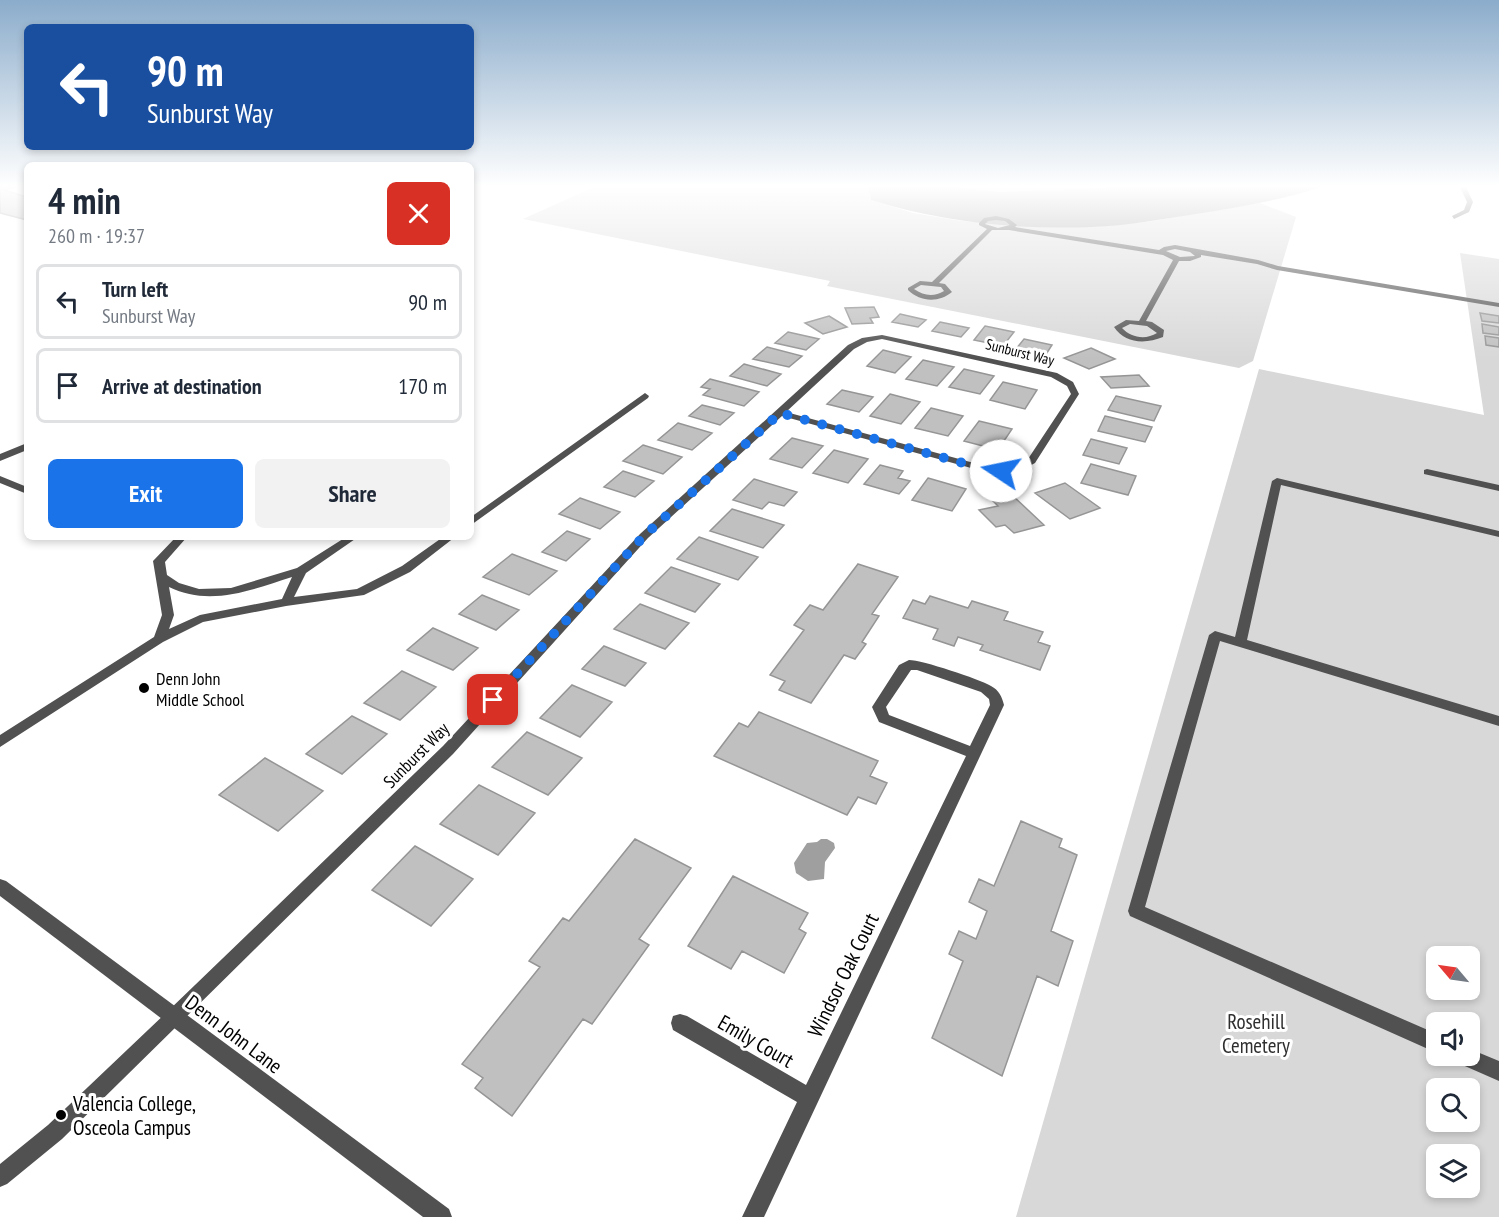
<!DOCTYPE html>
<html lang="en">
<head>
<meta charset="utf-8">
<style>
  :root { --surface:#fff; --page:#f2f2f3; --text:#1f2937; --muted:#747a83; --line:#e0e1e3; --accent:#1a73e8 }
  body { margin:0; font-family:"PT Sans Narrow",sans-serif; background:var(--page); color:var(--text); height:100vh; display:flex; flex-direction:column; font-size:22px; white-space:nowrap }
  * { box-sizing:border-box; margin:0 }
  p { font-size:20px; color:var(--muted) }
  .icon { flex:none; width:33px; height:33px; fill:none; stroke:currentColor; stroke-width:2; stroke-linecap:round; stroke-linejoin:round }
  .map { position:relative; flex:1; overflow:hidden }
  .sheet { position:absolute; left:24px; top:162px; width:450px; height:378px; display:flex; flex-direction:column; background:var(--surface); border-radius:9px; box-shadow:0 3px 9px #0003 }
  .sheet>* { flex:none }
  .banner { position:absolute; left:24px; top:24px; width:450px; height:126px; border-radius:9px; box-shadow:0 3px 9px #0003; background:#1a4fa0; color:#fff; overflow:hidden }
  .needle { width:39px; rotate:299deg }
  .fabs { position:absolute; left:1426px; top:946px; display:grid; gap:12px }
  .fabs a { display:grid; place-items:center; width:54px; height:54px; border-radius:9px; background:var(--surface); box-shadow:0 3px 9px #0003; font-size:30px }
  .pin { position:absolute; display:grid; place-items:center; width:51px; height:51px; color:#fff; margin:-26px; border-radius:12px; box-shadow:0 3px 9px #0006 }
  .me { position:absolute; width:66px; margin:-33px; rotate:281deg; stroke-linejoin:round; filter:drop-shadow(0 0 4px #0008) }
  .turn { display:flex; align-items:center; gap:21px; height:126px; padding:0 24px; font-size:27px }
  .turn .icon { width:78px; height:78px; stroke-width:2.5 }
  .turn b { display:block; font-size:42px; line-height:51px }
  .round { display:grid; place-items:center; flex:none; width:63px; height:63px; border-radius:9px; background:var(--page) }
  .head { display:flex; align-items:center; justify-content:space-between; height:102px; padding:0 24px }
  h1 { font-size:36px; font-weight:800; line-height:45px }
  .cta { display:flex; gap:12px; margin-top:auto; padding:12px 24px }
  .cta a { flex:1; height:69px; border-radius:9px; background:var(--accent); color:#fff; font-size:24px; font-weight:800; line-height:69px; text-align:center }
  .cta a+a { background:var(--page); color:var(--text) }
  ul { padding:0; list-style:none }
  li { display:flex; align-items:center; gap:18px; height:75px; margin:0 12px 9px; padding:0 12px; border:3px solid var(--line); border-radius:9px }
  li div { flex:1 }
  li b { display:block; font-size:22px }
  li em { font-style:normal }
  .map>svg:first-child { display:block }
  .green { fill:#d8d8d8; fill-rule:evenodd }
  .water { fill:#9f9f9f }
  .building { fill:#c0c0c0; stroke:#959595; stroke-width:1.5 }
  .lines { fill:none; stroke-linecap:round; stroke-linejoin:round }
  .service { fill:#515151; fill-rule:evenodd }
  .minor { fill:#515151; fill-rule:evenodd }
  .tertiary { fill:#515151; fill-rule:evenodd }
  .route { stroke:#1a73e8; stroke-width:10; stroke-dasharray:0 18 }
  .poi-dot { fill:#000; stroke:#fff; stroke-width:2 }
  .labels { text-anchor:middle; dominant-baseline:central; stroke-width:6; stroke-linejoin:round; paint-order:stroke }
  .far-street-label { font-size:15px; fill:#000; stroke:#fff }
  .poi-label { font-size:18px; fill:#000; stroke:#fff; text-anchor:start }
  .street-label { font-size:18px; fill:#000; stroke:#fff }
  .near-street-label { font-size:21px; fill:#000; stroke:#fff }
  .near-park-label { font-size:21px; fill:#2f2f2f; stroke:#fff }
  .near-poi-label { font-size:21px; fill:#000; stroke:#fff; text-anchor:start }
</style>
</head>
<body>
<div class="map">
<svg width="1499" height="1217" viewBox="0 0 1499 1217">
  <rect width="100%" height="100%" fill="#fff"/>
  <path class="green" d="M594 187H868L871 200 913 213 962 221 1030 226 1092 227 1146 222 1260 203 1296 217 1253 361 1239 368 827 286 830 281 523 219Z
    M957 187H1117L1000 192Z
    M1460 253 1499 259V1217H1016L1259 369 1484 415ZM1437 957H1470V990H1437ZM1437 1023H1470V1056H1437ZM1437 1089H1470V1122H1437ZM1437 1155H1470V1188H1437Z"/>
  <path class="water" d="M868 187H957L1000 192 1117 187H1321C1281 200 1238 208 1196 214 1162 219 1127 226 1092 227 1017 230 942 222 871 200Z
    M821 839H827L834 843 835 848 825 862 824 879 808 881 796 873 794 863 807 843 817 842Z"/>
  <path class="building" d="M0 187H16L4 190 27 197V220L0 213Z
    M874 307 879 317 870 318 873 323 852 324 845 308Z
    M1480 313 1499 316V323L1482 321Z
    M900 314 926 320 918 327 892 322Z
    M829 316 847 327 823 334 805 323Z
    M940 322 969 328 961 337 932 331Z
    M1482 324 1499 327V335L1483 333Z
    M985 326 1014 332 1003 346 974 340Z
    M788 332 819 339 806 350 775 343Z
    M1485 336 1499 338V347L1486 345Z
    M1024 339 1052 345 1045 356 1016 349Z
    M767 347 802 356 789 367 753 359Z
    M1091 348 1115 359 1089 369 1064 358Z
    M883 350 911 357 895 373 867 366Z
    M923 360 954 367 937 386 906 379Z
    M744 364 781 374 767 386 730 376Z
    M964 369 994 376 980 394 949 387Z
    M1139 375 1149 386 1111 388 1101 377Z
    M710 379 759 392 744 406 703 395 710 389 701 387Z
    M1003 382 1037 390 1025 409 990 400Z
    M842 390 873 397 859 412 827 404Z
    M890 394 920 402 901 424 870 416Z
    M1116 396 1161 406 1154 421 1108 410Z
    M702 405 734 413 720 425 689 416Z
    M931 408 963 416 948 436 915 428Z
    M1105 416 1152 427 1145 442 1098 431Z
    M979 421 1012 429 998 450 964 441Z
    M678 423 712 433 692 450 658 440Z
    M792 438 823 446 802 468 770 459Z
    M1091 439 1127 448 1119 464 1083 455Z
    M643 445 682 457 663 474 623 461Z
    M834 450 868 459 848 483 813 473Z
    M1091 464 1136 476 1128 495 1081 483Z
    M880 465 903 471 898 478 910 481 899 494 864 484Z
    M623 471 654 481 635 497 604 487Z
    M928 478 966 489 952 511 912 500Z
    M754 479 797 492 784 506 769 502 762 509 733 500Z
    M1065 483 1100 508 1070 519 1035 493Z
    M1013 496 1044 525 1014 533 1005 525 996 527 979 510 998 506 993 501Z
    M580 498 620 512 600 529 559 514Z
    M732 509 784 525 763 548 710 531Z
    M567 531 590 539 566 561 542 552Z
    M699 537 758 557 738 580 677 559Z
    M512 554 557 571 529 595 483 577Z
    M858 564 898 577 872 614 879 616 862 642 866 644 855 659 844 655 811 703 779 690 785 681 770 675 804 630 794 625 810 605 823 610Z
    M671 567 720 584 695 612 645 593Z
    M482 595 519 610 496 630 459 614Z
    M930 596 968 608 972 601 1008 612 1004 620 1043 632 1038 642 1050 646 1040 670 980 650 983 645 958 637 954 646 933 639 938 629 903 618 913 600 925 604Z
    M640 604 689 623 665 649 614 629Z
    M433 628 478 648 453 670 407 650Z
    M604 646 646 663 625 686 582 669Z
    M402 671 436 687 400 720 364 703Z
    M572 685 612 702 580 737 540 718Z
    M759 712 878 761 870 776 887 783 876 804 858 797 847 815 714 756 739 723 748 727Z
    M352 716 387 734 342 774 306 754Z
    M527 732 582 758 548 795 492 767Z
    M265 758 323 791 278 831 219 795Z
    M479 785 535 813 498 855 440 824Z
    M1021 821 1062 839 1059 847 1077 855 1051 931 1073 941 1058 986 1037 976 1002 1076 932 1038 963 961 949 954 959 931 976 939 987 911 969 902 979 879 994 886Z
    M635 839 691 868 639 939 649 945 592 1024 583 1019 512 1116 475 1088 483 1078 462 1064 540 967 529 961 563 918 569 921Z
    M415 846 473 879 431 926 372 890Z
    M733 876 808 913 799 929 806 933 784 973 742 951 731 969 688 946Z"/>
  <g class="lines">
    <path class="service" d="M996 216 1009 219 1017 225 1015 227 1159 250 1164 247 1175 245 1258 260 1278 266 1499 303V307L1277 270 1257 264 1201 255V257L1190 261H1179L1146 321 1152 322 1164 330 1163 337C1146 344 1125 344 1114 327L1126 320 1139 321 1173 260 1163 255 1009 230H992L939 283 945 284 952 292C939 303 920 302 908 290V288L920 281 932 282 987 229 979 225V223L984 218ZM996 220 1005 221 1010 225 998 228 985 224 988 221ZM1175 249 1190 252 1195 256 1180 257 1166 251ZM921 285 941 287 944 291C934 297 924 296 914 289ZM1130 324 1147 326 1157 333C1146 340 1131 338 1122 328Z
      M645 393 649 396 648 398 471 525V517Z
      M27 443V450L0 461V454Z
      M1427 469 1499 485V491L1424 474V470Z
      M0 476 27 487V494L0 483Z
      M1277 478 1499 531V537L1281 485 1247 640 1499 716V726L1220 641 1145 907 1437 1034V1053L1130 916 1128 911 1209 635 1215 631 1235 637 1272 481Z
      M176 537H187L165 562 167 575 179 583 199 589 231 588 297 568 346 537H358L306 573 294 597 357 589 402 566 443 537H455L410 572 364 595 286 606 203 622 163 642 0 747V735L154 637 162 615 153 561ZM292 577 282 599 200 615 169 629 174 615 169 587C210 607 251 590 292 577Z
      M174 1008 180 1011 183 1017 180 1023 62 1139 7 1184 0 1187V1164L48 1125 168 1011Z
      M1470 1049 1499 1061V1081L1458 1063 1456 1056H1470Z"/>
    <path class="minor" d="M1460 187H1466L1473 202 1469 212 1454 219 1452 216 1464 210 1467 202Z
      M882 335 1057 373 1073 382 1079 394 1035 463C1019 473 1000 475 982 471L782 416 648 538 453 754 180 1023 174 1026 168 1023 165 1017 168 1011 443 746 640 534 848 345 862 338ZM882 339 1051 377 1067 386 1071 394 1028 459C1014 467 1001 468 985 466L786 412 854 349 867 342Z
      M909 660C922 660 979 679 991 686 999 690 1002 697 1004 705L764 1217H742L797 1102 673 1030 671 1023 673 1016 680 1014 687 1016 806 1085 966 756 879 722 872 707 899 665ZM911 670H917L981 692 989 699 990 705 970 746 889 715 886 707Z"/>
    <path class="tertiary" d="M0 879 6 881 449 1209 452 1217H423L0 896Z"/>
  </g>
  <linearGradient id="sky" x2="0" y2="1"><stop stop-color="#8baccb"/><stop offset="0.52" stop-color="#fff"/><stop offset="1" stop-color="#fff" stop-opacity="0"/></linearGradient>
  <rect width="1499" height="358" fill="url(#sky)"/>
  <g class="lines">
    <path class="route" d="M493 700 644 536 780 413 985 469 1001 471"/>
  </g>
  <g class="poi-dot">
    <circle cx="144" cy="688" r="6"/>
    <circle cx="61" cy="1115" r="6"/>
  </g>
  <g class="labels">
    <g class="far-street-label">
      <text transform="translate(1020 352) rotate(14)">Sunburst Way</text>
    </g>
    <g class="poi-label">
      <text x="156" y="678">Denn John<tspan x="156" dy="21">Middle School</tspan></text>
    </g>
    <g class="street-label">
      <text transform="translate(416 755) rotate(-45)">Sunburst Way</text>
    </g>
    <g class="near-street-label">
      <text transform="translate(843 975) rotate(-64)">Windsor Oak Court</text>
      <text transform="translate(234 1034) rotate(37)">Denn John Lane</text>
      <text transform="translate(756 1041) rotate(30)">Emily Court</text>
    </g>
    <g class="near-park-label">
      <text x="1256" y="1021">Rosehill<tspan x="1256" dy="24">Cemetery</tspan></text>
    </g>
    <g class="near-poi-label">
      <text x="73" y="1103">Valencia College,<tspan x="73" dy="24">Osceola Campus</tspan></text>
    </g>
  </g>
</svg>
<div class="fabs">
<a><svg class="needle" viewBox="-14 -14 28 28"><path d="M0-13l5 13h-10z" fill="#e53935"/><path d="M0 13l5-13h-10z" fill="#747a83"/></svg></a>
<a><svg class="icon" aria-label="sound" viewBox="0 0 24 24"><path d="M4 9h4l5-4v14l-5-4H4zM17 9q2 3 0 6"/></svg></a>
<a><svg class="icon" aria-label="search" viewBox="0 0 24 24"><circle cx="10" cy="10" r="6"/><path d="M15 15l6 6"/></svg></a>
<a><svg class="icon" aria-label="layers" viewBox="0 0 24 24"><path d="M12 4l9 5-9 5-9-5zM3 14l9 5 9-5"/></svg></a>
</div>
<div class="pin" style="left:493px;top:700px;background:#d93025"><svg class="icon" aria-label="arrive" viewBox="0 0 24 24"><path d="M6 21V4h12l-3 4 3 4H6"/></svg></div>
<svg class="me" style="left:1001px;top:471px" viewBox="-20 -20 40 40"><circle r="19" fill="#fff"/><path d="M0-13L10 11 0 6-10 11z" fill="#1a73e8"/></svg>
<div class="banner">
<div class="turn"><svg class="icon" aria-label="left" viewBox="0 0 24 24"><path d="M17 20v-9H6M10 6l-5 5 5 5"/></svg><div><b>90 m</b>Sunburst Way</div></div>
</div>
<section class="sheet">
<div class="head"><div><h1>4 min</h1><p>260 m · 19:37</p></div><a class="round" style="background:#d93025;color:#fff"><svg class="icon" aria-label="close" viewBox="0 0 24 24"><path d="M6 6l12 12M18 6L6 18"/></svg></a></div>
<ul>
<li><svg class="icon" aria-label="left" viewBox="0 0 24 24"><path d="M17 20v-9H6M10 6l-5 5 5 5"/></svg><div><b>Turn left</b><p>Sunburst Way</p></div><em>90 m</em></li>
<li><svg class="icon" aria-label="arrive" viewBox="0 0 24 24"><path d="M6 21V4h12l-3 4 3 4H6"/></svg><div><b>Arrive at destination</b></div><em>170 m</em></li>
</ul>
<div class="cta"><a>Exit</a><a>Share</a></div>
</section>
</div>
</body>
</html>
